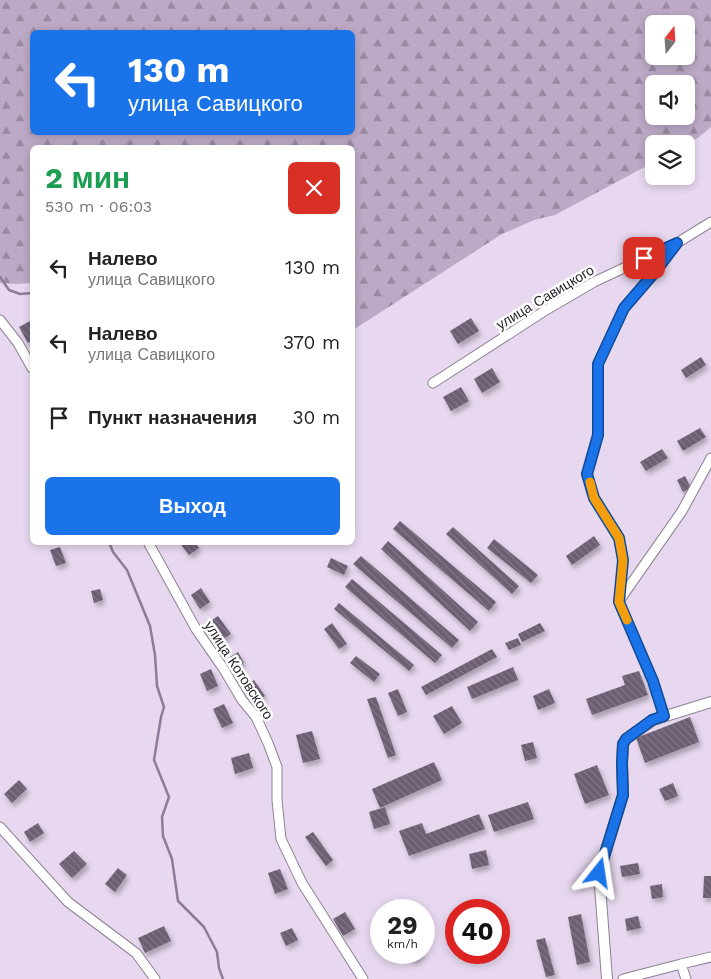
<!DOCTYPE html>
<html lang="ru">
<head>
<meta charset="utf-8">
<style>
  :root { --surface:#fff; --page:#f2f2f2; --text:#222; --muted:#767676; --accent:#1a73e8 }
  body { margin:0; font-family:"Work Sans",sans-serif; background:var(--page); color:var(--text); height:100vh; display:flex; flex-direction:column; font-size:19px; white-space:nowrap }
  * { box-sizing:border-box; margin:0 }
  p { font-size:16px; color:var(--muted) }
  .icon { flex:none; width:28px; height:28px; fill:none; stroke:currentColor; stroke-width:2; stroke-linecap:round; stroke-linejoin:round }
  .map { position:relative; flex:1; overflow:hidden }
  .drawer { position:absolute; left:30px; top:145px; width:325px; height:400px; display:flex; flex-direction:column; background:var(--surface); border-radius:8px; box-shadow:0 2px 8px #0003 }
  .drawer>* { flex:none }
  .hud { position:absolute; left:30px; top:30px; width:325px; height:105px; border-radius:8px; box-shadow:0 2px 8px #0003; background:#1a73e8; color:#fff; overflow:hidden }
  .needle { width:32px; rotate:17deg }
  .fabs { position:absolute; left:645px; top:15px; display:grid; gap:10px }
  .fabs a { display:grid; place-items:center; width:50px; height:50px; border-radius:8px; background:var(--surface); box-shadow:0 2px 8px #0003; font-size:25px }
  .speed { position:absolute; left:370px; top:899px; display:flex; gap:10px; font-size:25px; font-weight:700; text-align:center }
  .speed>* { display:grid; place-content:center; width:65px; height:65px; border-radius:50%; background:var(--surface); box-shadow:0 2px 8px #0003; line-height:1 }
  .speed small { font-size:12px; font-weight:400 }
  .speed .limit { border:8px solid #d22; background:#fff; color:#111 }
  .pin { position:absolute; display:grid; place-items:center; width:42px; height:42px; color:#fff; margin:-21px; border-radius:10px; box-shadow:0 2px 8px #0006 }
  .me { position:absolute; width:55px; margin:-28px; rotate:15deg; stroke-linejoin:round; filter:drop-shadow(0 0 4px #0008) }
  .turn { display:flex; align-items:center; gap:18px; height:105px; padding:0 15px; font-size:22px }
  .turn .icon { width:65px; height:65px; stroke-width:2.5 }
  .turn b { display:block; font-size:35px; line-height:42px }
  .round { display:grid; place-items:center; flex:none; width:52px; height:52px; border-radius:8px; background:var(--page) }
  .summary { display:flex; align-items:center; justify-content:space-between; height:85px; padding:0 15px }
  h1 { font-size:30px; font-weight:700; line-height:38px; color:#1e9e55 }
  .button { display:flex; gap:10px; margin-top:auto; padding:10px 15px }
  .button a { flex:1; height:58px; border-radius:8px; background:var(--accent); color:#fff; font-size:20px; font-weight:700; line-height:58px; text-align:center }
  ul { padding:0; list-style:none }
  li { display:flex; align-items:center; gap:15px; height:75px; padding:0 15px }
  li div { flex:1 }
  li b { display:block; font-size:19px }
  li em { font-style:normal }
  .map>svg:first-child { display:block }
  .forest { fill:url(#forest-firs); fill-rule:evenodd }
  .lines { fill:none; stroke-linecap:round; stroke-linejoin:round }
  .stream { stroke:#8f7b99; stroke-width:2.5 }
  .building { fill:url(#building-back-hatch); filter:url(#shadow) }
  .minor-casing { stroke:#8d8094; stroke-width:11 }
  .tertiary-casing { stroke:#8d8094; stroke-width:12 }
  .minor { stroke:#fff; stroke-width:9 }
  .tertiary { stroke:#fff; stroke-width:10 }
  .route-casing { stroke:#114b97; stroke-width:12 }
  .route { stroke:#1a73e8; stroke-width:9 }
  .slow { stroke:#f59e0b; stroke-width:9 }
  .labels { text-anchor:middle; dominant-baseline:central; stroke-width:5; stroke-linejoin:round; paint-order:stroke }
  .street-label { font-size:14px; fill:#231d26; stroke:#fff }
</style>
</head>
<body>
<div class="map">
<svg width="711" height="979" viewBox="0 0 711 979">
  <defs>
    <pattern id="forest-firs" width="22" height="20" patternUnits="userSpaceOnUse" patternTransform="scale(1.25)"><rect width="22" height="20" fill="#bca9c5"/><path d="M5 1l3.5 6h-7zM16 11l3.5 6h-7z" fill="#9889a0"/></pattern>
    <pattern id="building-back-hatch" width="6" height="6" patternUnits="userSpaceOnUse" patternTransform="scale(1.25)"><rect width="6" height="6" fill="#6c5f73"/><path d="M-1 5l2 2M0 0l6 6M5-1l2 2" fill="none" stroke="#807686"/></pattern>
    <filter id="shadow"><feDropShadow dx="2.5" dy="4" stdDeviation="2.5" flood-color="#0004"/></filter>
  </defs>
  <rect width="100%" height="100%" fill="#e7d8ef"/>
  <path class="forest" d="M0 0H711V127L698 138 686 144H654V162L555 215 534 220 502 234 353 330 352 148H32V283L18 284 0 283ZM654 24H686V56H654ZM32 32H352V132H32ZM654 84H686V116H654Z"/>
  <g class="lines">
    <path class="stream" d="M0 277 9 290 20 294 32 293
      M109 542 113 552 127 570 150 626 155 655 157 686 164 707 161 717 154 760 169 797 162 817 163 836 172 859 178 901 204 927 217 952 219 968 223 979"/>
  </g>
  <path class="building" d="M471 318 479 331 458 344 450 331Z
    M30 321 32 325V340L28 343 19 327Z
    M701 357 706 365 686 378 681 370Z
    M492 368 500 382 482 393 474 379Z
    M461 387 469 401 451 411 443 397Z
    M700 428 706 437 683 451 677 441Z
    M662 449 668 458 646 471 640 462Z
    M685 476 691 488 683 492 677 480Z
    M400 521 496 602 489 611 393 529Z
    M453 527 519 586 512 594 446 534Z
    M594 536 600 545 572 565 566 556Z
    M494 539 538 575 531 583 487 548Z
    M388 541 478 622 470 631 381 549Z
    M179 542H195L199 548 189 555Z
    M60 547 66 563 56 566 50 550Z
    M361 556 459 640 452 648 353 564Z
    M331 558 348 566 344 575 327 567Z
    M352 579 442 655 435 663 345 587Z
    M201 588 210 602 200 609 191 595Z
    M100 589 103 600 94 603 91 591Z
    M339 603 414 665 409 671 334 609Z
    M218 616 231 634 219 642 206 624Z
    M332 623 347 644 339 649 324 629Z
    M540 623 545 631 522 642 518 634Z
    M518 638 521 645 509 650 505 643Z
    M492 649 497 657 426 695 421 687Z
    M238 652 244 663 236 668 230 657Z
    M356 656 380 674 374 682 350 663Z
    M513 667 518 680 472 699 467 687Z
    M211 669 218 686 207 691 200 674Z
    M639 671 648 695 592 715 586 699 625 685 622 676Z
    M254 680 265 696 254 703 243 687Z
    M398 689 407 712 398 716 388 693Z
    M549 689 555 703 538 710 533 696Z
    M376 697 396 755 388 758 367 699Z
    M224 704 233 723 222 728 213 709Z
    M452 706 462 723 444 734 433 716Z
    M690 717 699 742 645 763 636 738Z
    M312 731 320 759 303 763 296 735Z
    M533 742 537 758 525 761 521 745Z
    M249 753 253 768 235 774 231 758Z
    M434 762 442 780 380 808 372 789Z
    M597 765 609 795 585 804 574 774Z
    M19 780 27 789 12 803 4 794Z
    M673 783 678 796 665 801 659 789Z
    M528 802 534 819 494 832 488 815Z
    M385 807 390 824 374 829 369 812Z
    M479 814 485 829 409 856 399 831 422 823 426 834Z
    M38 823 44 833 30 842 24 832Z
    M313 832 333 860 326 866 305 837Z
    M486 850 489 865 472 869 469 854Z
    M74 851 87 864 72 878 59 864Z
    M638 863 640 874 622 877 620 866Z
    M118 868 127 875 115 892 105 884Z
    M280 869 288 889 275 894 268 873Z
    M704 876H711V898H703Z
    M662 884 663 897 652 899 650 886Z
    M345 912 355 929 343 936 333 919Z
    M581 914 590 962 577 965 568 917Z
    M638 916 641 928 627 931 625 919Z
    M164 926 171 941 145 953 138 938Z
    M292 928 298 940 286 946 280 933Z
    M545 938 555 975 546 977 536 940Z
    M407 952H425L413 961Z"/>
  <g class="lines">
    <g class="minor-casing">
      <path id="minor" d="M0 320 18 343 32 368
        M433 383 546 310 594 282 677 243 711 222
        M148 542 196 629 223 668 242 700 256 717 268 743 277 767V800L281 839 302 883 363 979
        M619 601 682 511 711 458
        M664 716 653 681 619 602 623 560 619 538 594 498 587 474 598 435V364L624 308 655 272 677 243
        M0 827 68 902 136 953 155 979
        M681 964 711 957
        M623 979 681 964 686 979"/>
    </g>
    <g class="tertiary-casing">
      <path id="tertiary" d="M607 979 599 873 623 795 622 763 623 744 626 739 653 720 711 702"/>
    </g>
    <use href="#minor" class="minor"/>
    <use href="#tertiary" class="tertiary"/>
  </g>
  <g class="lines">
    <g class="route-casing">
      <path id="route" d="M599 873 623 795 622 763 623 744 626 739 652 720 664 716 653 681 619 602 623 560 619 538 594 498 587 474 598 435V364L624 308 655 272 677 243 644 258"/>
    </g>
    <use href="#route" class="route"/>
    <path class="slow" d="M590 482 594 498 619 538 623 560 619 602 627 620"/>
  </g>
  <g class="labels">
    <g class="street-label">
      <text transform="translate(545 297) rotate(-31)">улица Савицкого</text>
      <text transform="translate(239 670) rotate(57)">улица Котовского</text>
    </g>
  </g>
</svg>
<div class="fabs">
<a><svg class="needle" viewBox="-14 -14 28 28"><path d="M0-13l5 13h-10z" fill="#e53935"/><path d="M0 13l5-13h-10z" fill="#767676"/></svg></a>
<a><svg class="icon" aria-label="sound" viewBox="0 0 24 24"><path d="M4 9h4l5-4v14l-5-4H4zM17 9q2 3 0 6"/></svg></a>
<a><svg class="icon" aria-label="layers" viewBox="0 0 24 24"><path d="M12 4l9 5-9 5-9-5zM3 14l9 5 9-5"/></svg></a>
</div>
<div class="speed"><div>29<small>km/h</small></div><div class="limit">40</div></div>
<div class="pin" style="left:644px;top:258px;background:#d93025"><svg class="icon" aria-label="arrive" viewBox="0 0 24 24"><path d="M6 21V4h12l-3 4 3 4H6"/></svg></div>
<svg class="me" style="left:599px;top:873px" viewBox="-20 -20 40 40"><path d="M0-17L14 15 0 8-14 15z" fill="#1a73e8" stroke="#fff" stroke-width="4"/></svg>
<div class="hud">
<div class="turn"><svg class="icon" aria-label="left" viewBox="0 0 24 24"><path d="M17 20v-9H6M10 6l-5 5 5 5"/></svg><div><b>130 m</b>улица Савицкого</div></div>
</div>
<section class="drawer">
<div class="summary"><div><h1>2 мин</h1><p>530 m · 06:03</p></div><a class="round" style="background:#d93025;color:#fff"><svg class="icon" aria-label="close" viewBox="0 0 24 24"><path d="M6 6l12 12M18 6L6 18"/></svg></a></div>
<ul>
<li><svg class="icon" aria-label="left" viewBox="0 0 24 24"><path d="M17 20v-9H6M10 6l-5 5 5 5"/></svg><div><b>Налево</b><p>улица Савицкого</p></div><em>130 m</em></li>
<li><svg class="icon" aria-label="left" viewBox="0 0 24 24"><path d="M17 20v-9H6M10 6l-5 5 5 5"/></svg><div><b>Налево</b><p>улица Савицкого</p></div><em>370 m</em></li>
<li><svg class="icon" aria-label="arrive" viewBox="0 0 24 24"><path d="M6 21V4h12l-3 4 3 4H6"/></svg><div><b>Пункт назначения</b></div><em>30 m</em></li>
</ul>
<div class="button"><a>Выход</a></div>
</section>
</div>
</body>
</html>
